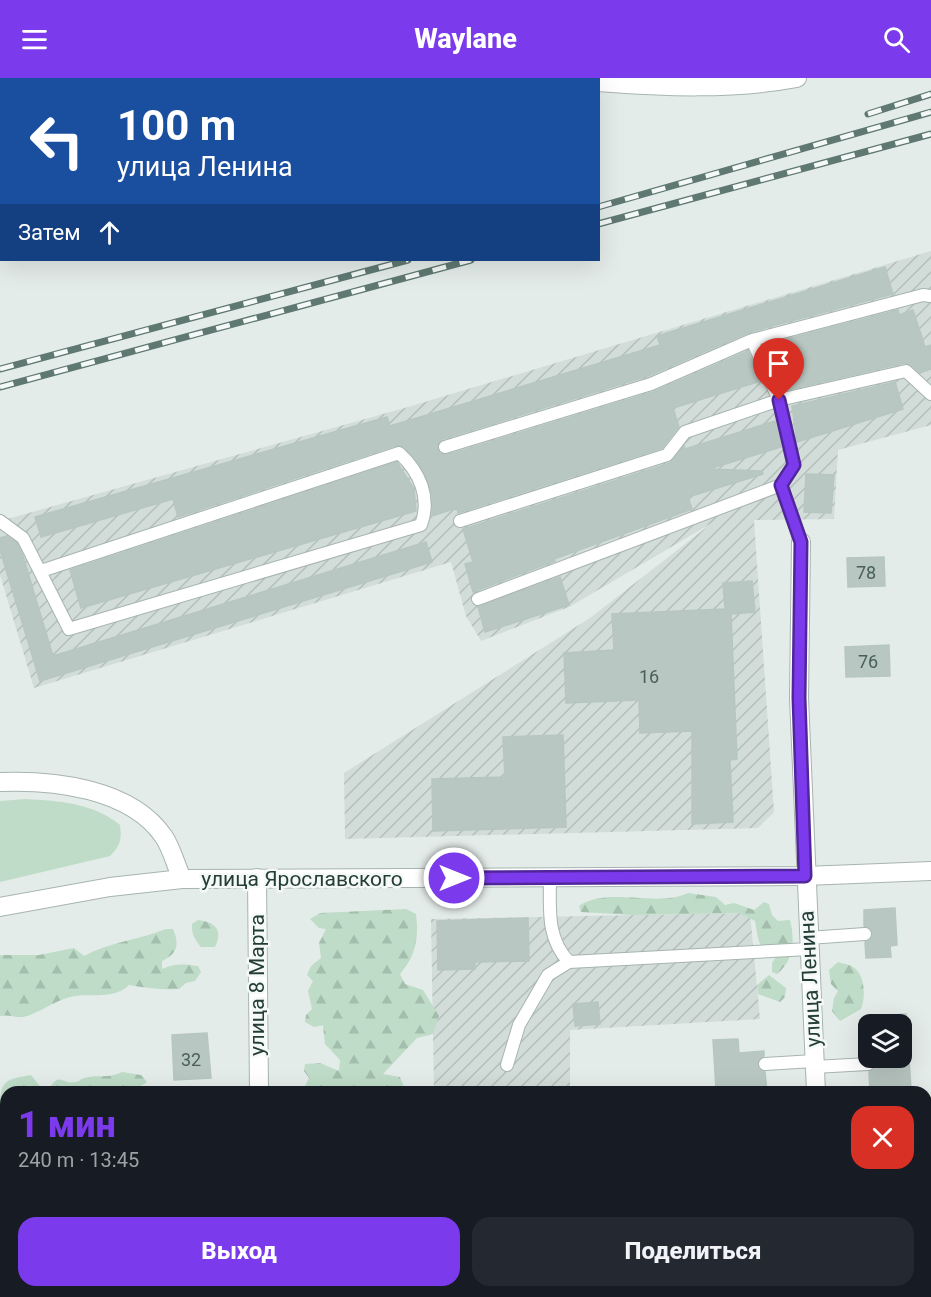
<!DOCTYPE html>
<html lang="ru">
<head>
<meta charset="utf-8">
<style>
  :root { --surface:#171b24; --page:#242831; --text:#f1f3f6; --muted:#9ea1a6; --accent:#7c3aed }
  body { margin:0; font-family:Roboto,sans-serif; background:var(--page); color:var(--text); height:100vh; display:flex; flex-direction:column; font-size:22px; white-space:nowrap }
  * { box-sizing:border-box; margin:0 }
  p { font-size:20px; color:var(--muted) }
  .icon { flex:none; width:33px; height:33px; fill:none; stroke:currentColor; stroke-width:2; stroke-linecap:round; stroke-linejoin:round }
  .map { position:relative; flex:1; overflow:hidden }
  .panel { position:absolute; left:0px; top:1008px; width:932px; height:212px; display:flex; flex-direction:column; background:var(--surface); border-radius:18px 18px 0 0; box-shadow:0 6px 24px #0002 }
  .panel>* { flex:none }
  .banner { position:absolute; left:0px; top:0px; width:600px; height:183px; box-shadow:0 6px 24px #0002; background:#1a4fa0; color:#fff; overflow:hidden }
  .tools { position:absolute; left:858px; top:936px; display:grid; gap:12px }
  .tools a { display:grid; place-items:center; width:54px; height:54px; border-radius:12px; background:var(--surface); box-shadow:0 6px 24px #0002; font-size:30px }
  .pin { position:absolute; display:grid; place-items:center; width:51px; height:51px; color:#fff; margin:-62px -26px; border-radius:50% 50% 50% 0; rotate:-45deg; box-shadow:0 0 6px #0007 }
  .pin .icon { rotate:45deg }
  .me { position:absolute; width:66px; margin:-33px; rotate:90deg; stroke-linejoin:round; filter:drop-shadow(0 0 4px #0008) }
  .turn { display:flex; align-items:center; gap:21px; height:126px; padding:0 18px; font-size:27px }
  .turn .icon { width:78px; height:78px; stroke-width:2.5 }
  .turn b { display:block; font-size:42px; line-height:51px }
  .then { display:flex; align-items:center; height:57px; padding:0 18px; background:#0003; gap:12px; font-size:22px }
  .round { display:grid; place-items:center; flex:none; width:63px; height:63px; border-radius:18px; background:var(--page) }
  .head { display:flex; align-items:center; justify-content:space-between; height:102px; padding:0 18px }
  h1 { font-size:36px; font-weight:800; line-height:45px; color:var(--accent) }
  .primary-button { display:flex; gap:12px; margin-top:auto; padding:12px 18px }
  .primary-button a { flex:1; height:69px; border-radius:18px; background:var(--accent); color:#fff; font-size:24px; font-weight:800; line-height:69px; text-align:center }
  .primary-button a+a { background:var(--page); color:var(--text) }
  header { display:flex; justify-content:space-between; align-items:center; height:78px; padding:0 18px; background:var(--accent); color:#fff; font-size:27px; font-weight:800 }
  .map>svg:first-child { display:block }
  .industrial { fill:url(#industrial-furrows) }
  .green { fill:#bedcc7 }
  .forest { fill:url(#forest-firs) }
  .building { fill:#b9c7c2; stroke:#b6c6c0; stroke-width:1.5 }
  .lines { fill:none; stroke-linecap:round; stroke-linejoin:round }
  .service-casing { stroke:#a7b4b0; stroke-width:14 }
  .minor-casing { stroke:#a7b4b0; stroke-width:20 }
  .tertiary-casing { stroke:#a7b4b0; stroke-width:20 }
  .service { stroke:#fff; stroke-width:12 }
  .minor { stroke:#fff; stroke-width:18 }
  .tertiary { stroke:#fff; stroke-width:18 }
  .rail-casing { stroke:#5f7872; stroke-width:7 }
  .rail { stroke:#f4f9f7; stroke-width:4.5; stroke-dasharray:14; stroke-linecap:butt }
  .route-casing { stroke:#51269a; stroke-width:15 }
  .route { stroke:#7c3aed; stroke-width:10 }
  .labels { text-anchor:middle; dominant-baseline:central; stroke-width:5; stroke-linejoin:round; paint-order:stroke }
  .number-label { font-size:18px; fill:#49605a }
  .street-label { font-size:21px; fill:#243d37; stroke:#f4f9f7 }
</style>
</head>
<body>
<header><svg class="icon" aria-label="menu" viewBox="0 0 24 24"><path d="M4 6h16M4 12h16M4 18h16"/></svg>Waylane<svg class="icon" aria-label="search" viewBox="0 0 24 24"><circle cx="10" cy="10" r="6"/><path d="M15 15l6 6"/></svg></header>
<div class="map">
<svg width="931" height="1219" viewBox="0 0 931 1219">
  <defs>
    <pattern id="industrial-furrows" width="10" height="10" patternUnits="userSpaceOnUse" patternTransform="scale(1.5)"><rect width="10" height="10" fill="#d2dcd8"/><path d="M-1 1l2-2M0 10L10 0M9 11l2-2" fill="none" stroke="#b4beba"/></pattern>
    <pattern id="forest-firs" width="22" height="20" patternUnits="userSpaceOnUse" patternTransform="scale(1.5)"><rect width="22" height="20" fill="#bedcc7"/><path d="M5 1l3.5 6h-7zM16 11l3.5 6h-7z" fill="#a3beac"/></pattern>
  </defs>
  <rect width="100%" height="100%" fill="#e4ece9"/>
  <path class="industrial" d="M931 173V347L838 372 834 441 754 442 774 734 758 750 345 761 344 695 590 540 712 445 569 529 481 563 466 538 451 484 34 610 0 497V443L408 329Z
    M750 835 760 941 570 952V1014H434L431 841Z"/>
  <path class="green" d="M26 721C60 723 93 725 120 747 122 762 120 768 110 778L0 804V723Z"/>
  <path class="forest" d="M688 815 716 819 725 827 734 825 754 832 764 824 769 826 772 837 778 843 790 842C795 862 794 882 777 896L772 894V885L776 879C758 875 758 859 755 843L739 835 633 837 581 834 579 828C608 808 657 830 688 815Z
    M406 831 416 836C419 860 416 878 400 896L405 906 423 912 439 938 433 956 417 960 383 996 400 999 406 1014H302L309 1000 304 993 305 986 320 985 339 993 340 982 325 966 323 947 314 949 305 944 306 937 312 931 308 913 313 903 307 897 311 888 321 880 319 865 326 851 319 850 310 841 320 835Z
    M198 842C216 844 223 852 215 869H201C195 862 191 855 192 846Z
    M166 851H173C180 867 177 876 162 883V891C175 885 184 886 198 888L201 894 195 903 186 905 179 911C162 912 146 910 129 907 113 923 88 914 70 919 54 923 36 937 23 939 15 940 9 936 0 938V877H39L74 870 84 878C109 864 138 862 166 851Z
    M838 884C843 886 850 886 853 889 865 896 866 919 861 931L840 943 832 933 834 920 838 913 831 906 829 892Z
    M769 897 786 910 785 919 780 924 758 916 757 907Z
    M122 994 141 997 147 1004C130 1020 33 1014 6 1014V1028H0C0 1002 7 1001 31 997L42 1011 48 1012C60 992 61 1007 76 1004 82 1003 78 1002 84 1000 98 996 109 1001 122 994Z
    M54 1214H151L145 1216V1219H44Z"/>
  <path class="building" d="M885 189 893 216 750 254 648 298 443 361 437 368 440 375 447 377 653 314 748 273 761 303 673 330 679 349 662 370 458 435 457 430 432 438V417L425 396 412 377 404 369 397 367 178 439 173 421 41 459 35 439 387 339 390 348 660 267 657 258Z
    M898 232 899 237 913 232 925 269 931 267V291L920 295 911 287 904 285 787 312 782 297 777 298 764 267Z
    M895 304 903 331 797 364 792 328Z
    M775 343 781 369 709 391 762 393 763 396 688 419 692 431 554 481 555 483 473 514 465 486 473 484 463 451 670 385 684 368 685 371Z
    M397 384 414 411 416 433 81 530 70 492Z
    M806 396 834 397 831 435 804 434Z
    M7 458 17 465 23 478 53 578 426 464 432 484 40 603 0 472V460Z
    M884 479 885 508 848 509 847 480Z
    M560 499 569 527 485 554 478 529Z
    M752 503 755 534 731 536 737 681 730 682 733 744 692 746V653L640 655 639 622 566 625 564 575 614 572 612 536 725 531 723 505Z
    M889 567 890 598 846 599 845 569Z
    M563 657 566 749 433 753 432 701 505 699 503 659Z
    M895 830 897 867 890 868 891 879 866 880 865 864 870 862 873 856 871 851 864 848V832Z
    M528 840 529 883 475 884V891L438 892 437 843Z
    M598 924 600 946 575 948 573 926Z
    M906 936 911 1011 870 1014 869 994 876 986 873 980H902V946H868V978L865 939Z
    M207 955 211 1000 174 1002 172 957Z
    M738 961 739 975 764 973V978L757 986 759 991 765 994 767 1014 716 1012 713 962Z"/>
  <g class="lines">
    <g class="service-casing">
      <path id="service" d="M445 369 651 306 752 262 923 217 931 218
        M781 407 801 464
        M0 443 23 460 69 551 421 447C431 420 420 394 399 375L41 493
        M460 443 667 377 685 354 779 322 906 293 931 316
        M478 521 781 407 794 387 779 322 752 262
        M550 799C550 830 546 860 569 884
        M808 860 865 856
        M765 986 814 983
        M507 987 519 947 548 897 569 884 809 871
        M814 989 868 986"/>
    </g>
    <g class="minor-casing">
      <path id="minor" d="M35 0V2
        M550 0 558 2
        M430 2 433 0
        M598 4C664 9 732 12 797 0
        M0 130H2
        M801 464 799 620 816 1014
        M0 704C53 702 131 710 164 759 172 771 176 788 182 801
        M257 800 259 1014
        M274 1214V1219
        M825 1214 826 1219"/>
    </g>
    <g class="tertiary-casing">
      <path id="tertiary" d="M0 829 110 809 182 801 805 798 931 793"/>
    </g>
    <use href="#service" class="service"/>
    <use href="#minor" class="minor"/>
    <use href="#tertiary" class="tertiary"/>
    <g class="rail-casing">
      <path id="rail" d="M868 36 931 16
        M598 129 931 34
        M598 146 931 56
        M0 291 408 182
        M0 309 471 182"/>
    </g>
    <use href="#rail" class="rail"/>
  </g>
  <g class="lines">
    <g class="route-casing">
      <path id="route" d="M454 800 805 798 799 620 801 464 781 407 794 387 779 322"/>
    </g>
    <use href="#route" class="route"/>
  </g>
  <g class="labels">
    <g class="number-label">
      <text x="866" y="494">78</text>
      <text x="868" y="583">76</text>
      <text x="649" y="598">16</text>
      <text x="191" y="981">32</text>
    </g>
    <g class="street-label">
      <text x="302" y="801">улица Ярославского</text>
      <text transform="translate(810 901) rotate(-93)">улица Ленина</text>
      <text transform="translate(257 907) rotate(-90)">улица 8 Марта</text>
    </g>
  </g>
</svg>
<div class="tools">
<a><svg class="icon" aria-label="layers" viewBox="0 0 24 24"><path d="M12 4l9 5-9 5-9-5zM3 14l9 5 9-5"/></svg></a>
</div>
<div class="pin" style="left:779px;top:322px;background:#d93025"><svg class="icon" aria-label="arrive" viewBox="0 0 24 24"><path d="M6 21V4h12l-3 4 3 4H6"/></svg></div>
<svg class="me" style="left:454px;top:800px" viewBox="-20 -20 40 40"><circle r="17" fill="#7c3aed" stroke="#fff" stroke-width="3"/><path d="M0-11L8 9 0 5-8 9z" fill="#fff"/></svg>
<div class="banner">
<div class="turn"><svg class="icon" aria-label="left" viewBox="0 0 24 24"><path d="M17 20v-9H6M10 6l-5 5 5 5"/></svg><div><b>100 m</b>улица Ленина</div></div>
<div class="then">Затем<svg class="icon" aria-label="ahead" viewBox="0 0 24 24"><path d="M12 20V5M6 11l6-6 6 6"/></svg></div>
</div>
<section class="panel">
<div class="head"><div><h1>1 мин</h1><p>240 m · 13:45</p></div><a class="round" style="background:#d93025;color:#fff"><svg class="icon" aria-label="close" viewBox="0 0 24 24"><path d="M6 6l12 12M18 6L6 18"/></svg></a></div>
<div class="primary-button"><a>Выход</a><a>Поделиться</a></div>
</section>
</div>
</body>
</html>
